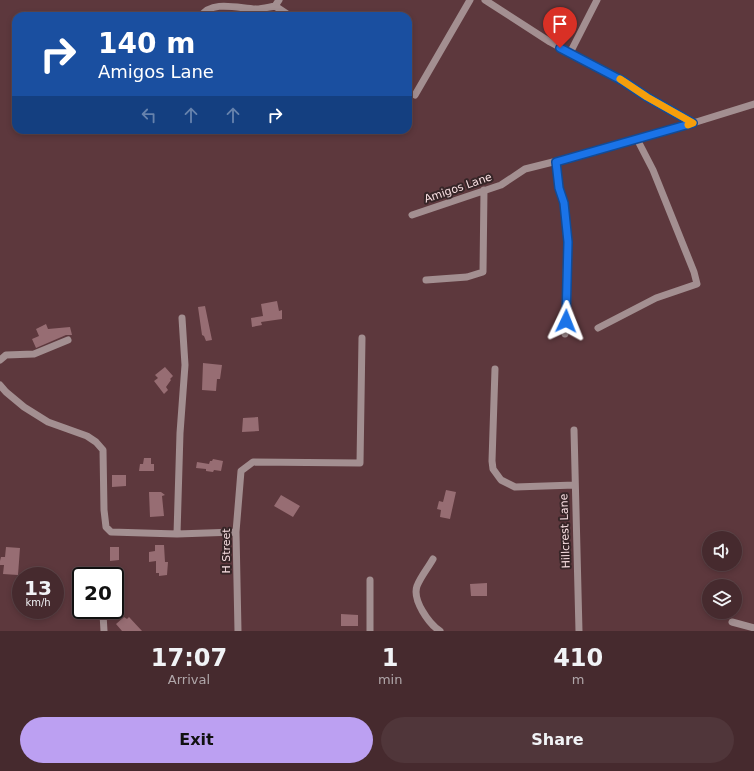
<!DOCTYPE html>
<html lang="en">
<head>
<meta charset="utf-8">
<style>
  :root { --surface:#462a2e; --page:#50363a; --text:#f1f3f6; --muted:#b0a7aa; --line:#5e464a; --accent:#bca0f2 }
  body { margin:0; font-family:"DejaVu Sans",sans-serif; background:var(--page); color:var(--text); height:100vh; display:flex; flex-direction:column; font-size:15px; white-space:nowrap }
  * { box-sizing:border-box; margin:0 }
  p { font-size:13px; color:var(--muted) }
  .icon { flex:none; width:22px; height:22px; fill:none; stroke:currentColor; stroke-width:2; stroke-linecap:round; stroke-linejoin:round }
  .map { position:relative; height:631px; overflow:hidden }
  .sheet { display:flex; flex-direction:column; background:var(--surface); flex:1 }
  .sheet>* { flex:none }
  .top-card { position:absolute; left:12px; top:12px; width:400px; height:122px; border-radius:12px; box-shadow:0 2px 6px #0003,0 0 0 1px var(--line); background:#1a4fa0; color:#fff; overflow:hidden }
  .tools { position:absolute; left:702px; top:531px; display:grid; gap:8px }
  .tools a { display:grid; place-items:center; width:40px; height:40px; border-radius:50%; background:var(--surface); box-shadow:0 2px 6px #0003,0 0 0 1px var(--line); font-size:20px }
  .speed { position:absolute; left:12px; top:567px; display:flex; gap:8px; font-size:20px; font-weight:700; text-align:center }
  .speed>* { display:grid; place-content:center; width:52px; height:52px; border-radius:50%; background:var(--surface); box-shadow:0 2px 6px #0003,0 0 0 1px var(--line); line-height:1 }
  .speed small { font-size:10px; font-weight:400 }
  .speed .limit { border:2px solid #111; border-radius:6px; background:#fff; color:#111 }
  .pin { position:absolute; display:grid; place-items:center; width:34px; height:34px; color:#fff; margin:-41px -17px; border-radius:50% 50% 50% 0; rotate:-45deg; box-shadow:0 0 4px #0007 }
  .pin .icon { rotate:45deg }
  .me { position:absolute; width:44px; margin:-22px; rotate:2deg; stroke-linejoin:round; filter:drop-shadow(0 0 3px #0008) }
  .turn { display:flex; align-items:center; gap:14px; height:84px; padding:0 20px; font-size:18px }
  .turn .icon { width:52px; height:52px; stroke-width:2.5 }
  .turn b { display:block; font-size:28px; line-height:34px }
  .lanes { display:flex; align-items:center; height:38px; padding:0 20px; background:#0003; justify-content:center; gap:20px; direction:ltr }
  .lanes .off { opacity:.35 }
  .eta { display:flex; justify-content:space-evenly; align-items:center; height:68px; text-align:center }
  .eta b { font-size:24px; font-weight:700; line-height:28px }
  .button { display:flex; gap:8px; margin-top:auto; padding:8px 20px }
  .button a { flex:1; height:46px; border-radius:24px; background:var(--accent); color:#111; font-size:16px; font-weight:700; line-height:46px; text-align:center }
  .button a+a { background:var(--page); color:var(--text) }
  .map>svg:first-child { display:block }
  .building { fill:#976d73 }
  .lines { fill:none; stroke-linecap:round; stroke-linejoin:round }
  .minor { stroke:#a38f91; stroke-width:7 }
  .route-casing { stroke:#114b97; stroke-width:10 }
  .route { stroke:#1a73e8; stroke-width:7 }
  .slow { stroke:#f59e0b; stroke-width:7 }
  .labels { text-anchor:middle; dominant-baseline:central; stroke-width:4; stroke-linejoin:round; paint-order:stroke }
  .street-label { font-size:11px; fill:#f8dfe2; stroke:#362527 }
</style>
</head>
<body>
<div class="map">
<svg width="754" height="631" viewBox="0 0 754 631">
  <rect width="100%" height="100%" fill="#5d383d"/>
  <path class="building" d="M277 301 279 311 282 310V319L261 322 262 325 252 327 251 318 263 316 261 304Z
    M205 306 212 340 206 341 204 336 202 335 198 307Z
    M46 324 48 329 70 327 72 335H66L36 348 32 339 39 336 36 329Z
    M203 363 222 365 220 379H217L216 391 202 390Z
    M165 367 173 376 170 379 171 380 166 387 168 390 164 394 154 381 158 378 155 375Z
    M258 417 259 431 242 432 243 418Z
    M144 458H151V464H154V471H139L140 464H143Z
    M213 459 223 461 221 471 214 470 213 472 206 471V469L196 468 197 462 209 464 210 461H212Z
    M112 475H126V486L112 487Z
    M446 490 456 492 450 519 440 517 441 510 437 509 439 501 443 502Z
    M149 492H161L165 495 162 496 164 516 150 517Z
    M281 495 300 506 293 517 274 506Z
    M155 545H164L165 562H168L167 575 159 576V573H156V561L149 562V552L155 551Z
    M6 547 20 548 18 575 3 574 4 565H0V561L1 557H5Z
    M110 547H119V560L110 561Z
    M487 583V596H471L470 584Z
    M341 614 358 615V626H341Z
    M124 617 127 619 129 617 142 631H122L116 624Z"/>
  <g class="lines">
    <path class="minor" d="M279 0 275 6 290 16
      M485 0 550 42 623 81 647 97 693 123
      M201 16C212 0 237 8 256 9 262 9 269 7 275 6
      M570 53 597 0
      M415 95 470 0
      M556 162 559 188 564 203 567 242 565 334
      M412 215 501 185 525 169 553 162 693 123 754 104
      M426 280 467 277 483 272 484 190
      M598 328 656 298 697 284 694 272 653 170 637 139
      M0 360 6 355 34 354 68 340
      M495 369 492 461 493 469 501 480 515 487 575 485
      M0 385 6 392 24 407 48 422 87 436 96 442 103 450 104 510 106 527 111 532 177 534 236 532
      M574 430 579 631
      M177 534 180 433 185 365 182 318
      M433 559C428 568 421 576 417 586 412 600 429 624 440 631
      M103 614 104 631
      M732 622 754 628
      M238 631 236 532 241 471 253 462 360 463 362 338
      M370 631V580"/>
  </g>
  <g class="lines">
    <g class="route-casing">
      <path id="route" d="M560 48 623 81 647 97 693 123 556 162 559 188 564 203 568 242 566 321"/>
    </g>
    <use href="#route" class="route"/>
    <path class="slow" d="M620 79 647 97 693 123 688 125"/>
  </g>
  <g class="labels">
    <g class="street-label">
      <text transform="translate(458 188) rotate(-19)">Amigos Lane</text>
      <text transform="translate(565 531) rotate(-92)">Hillcrest Lane</text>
      <text transform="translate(226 551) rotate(-90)">H Street</text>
    </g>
  </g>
</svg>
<div class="tools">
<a><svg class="icon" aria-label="sound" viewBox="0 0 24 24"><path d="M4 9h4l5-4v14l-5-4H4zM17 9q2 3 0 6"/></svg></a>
<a><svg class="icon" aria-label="layers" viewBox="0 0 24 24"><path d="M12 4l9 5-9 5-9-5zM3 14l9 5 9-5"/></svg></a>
</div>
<div class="speed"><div>13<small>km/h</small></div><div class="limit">20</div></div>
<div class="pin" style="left:560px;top:48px;background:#d93025"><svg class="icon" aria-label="arrive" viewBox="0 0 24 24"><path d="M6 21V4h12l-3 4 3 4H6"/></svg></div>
<svg class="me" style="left:566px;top:321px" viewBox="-20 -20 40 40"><path d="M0-17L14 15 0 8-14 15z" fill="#1a73e8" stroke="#fff" stroke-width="4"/></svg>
<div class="top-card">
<div class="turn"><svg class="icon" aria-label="right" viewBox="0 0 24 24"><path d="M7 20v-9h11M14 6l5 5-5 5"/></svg><div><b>140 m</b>Amigos Lane</div></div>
<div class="lanes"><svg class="icon off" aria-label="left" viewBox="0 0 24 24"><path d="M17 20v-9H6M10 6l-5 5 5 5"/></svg><svg class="icon off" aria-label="ahead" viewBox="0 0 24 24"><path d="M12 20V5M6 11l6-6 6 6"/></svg><svg class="icon off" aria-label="ahead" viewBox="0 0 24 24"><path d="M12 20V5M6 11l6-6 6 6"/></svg><svg class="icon" aria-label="right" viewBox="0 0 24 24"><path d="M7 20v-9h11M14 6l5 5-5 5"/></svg></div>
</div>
</div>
<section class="sheet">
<div class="eta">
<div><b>17:07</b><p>Arrival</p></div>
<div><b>1</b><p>min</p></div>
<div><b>410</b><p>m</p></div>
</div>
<div class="button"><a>Exit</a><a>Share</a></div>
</section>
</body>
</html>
